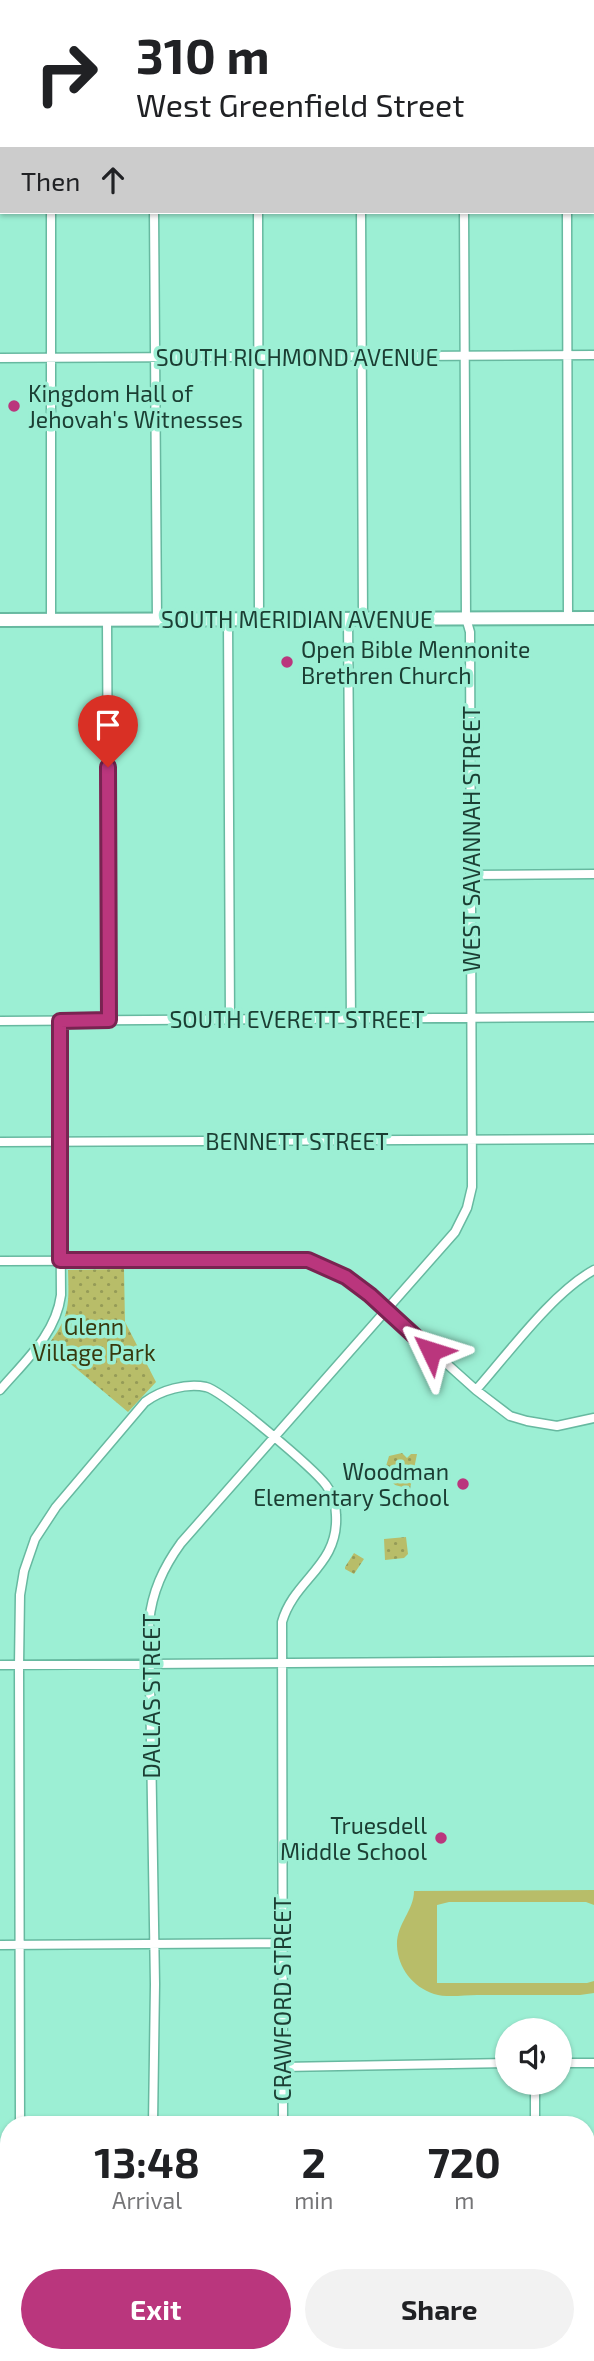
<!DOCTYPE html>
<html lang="en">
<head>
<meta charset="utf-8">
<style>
  :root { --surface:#fff; --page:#f2f2f2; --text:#202124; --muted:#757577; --accent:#ba367d }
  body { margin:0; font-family:"Exo 2",sans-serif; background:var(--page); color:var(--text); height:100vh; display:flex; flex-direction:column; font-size:26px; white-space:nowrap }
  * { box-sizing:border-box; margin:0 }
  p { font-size:23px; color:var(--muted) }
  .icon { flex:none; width:38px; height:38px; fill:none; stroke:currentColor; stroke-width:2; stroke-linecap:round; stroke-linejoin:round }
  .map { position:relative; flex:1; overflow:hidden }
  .side { position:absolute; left:0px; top:2116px; width:595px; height:247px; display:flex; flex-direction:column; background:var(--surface); border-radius:28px 28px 0 0; box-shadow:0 2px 5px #0004 }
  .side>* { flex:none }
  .banner { position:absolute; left:0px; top:0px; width:595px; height:214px; box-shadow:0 2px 5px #0004; background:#fff; color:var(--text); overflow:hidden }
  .fabs { position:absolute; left:495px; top:2018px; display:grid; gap:14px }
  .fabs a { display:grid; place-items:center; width:77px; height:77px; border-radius:50%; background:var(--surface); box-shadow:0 2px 5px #0004; font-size:35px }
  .pin { position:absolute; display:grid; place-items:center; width:60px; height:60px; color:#fff; margin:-72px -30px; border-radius:50% 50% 50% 0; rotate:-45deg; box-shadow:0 0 7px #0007 }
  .pin .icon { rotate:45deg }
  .me { position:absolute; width:77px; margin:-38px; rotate:311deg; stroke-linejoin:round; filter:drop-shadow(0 0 5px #0008) }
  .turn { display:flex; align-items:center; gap:24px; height:147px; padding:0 21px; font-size:32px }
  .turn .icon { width:91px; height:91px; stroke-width:2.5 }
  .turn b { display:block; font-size:49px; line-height:60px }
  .then { display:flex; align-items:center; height:66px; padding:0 21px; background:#0003; gap:14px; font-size:26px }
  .eta { display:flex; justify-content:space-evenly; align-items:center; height:119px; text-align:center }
  .eta b { font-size:42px; font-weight:700; line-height:49px }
  .primary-button { display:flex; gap:14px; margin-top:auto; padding:14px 21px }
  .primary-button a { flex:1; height:80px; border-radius:42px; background:var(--accent); color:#fff; font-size:28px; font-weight:700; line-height:80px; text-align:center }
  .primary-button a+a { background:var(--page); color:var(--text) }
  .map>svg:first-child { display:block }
  .grass { fill:url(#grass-tufts) }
  .park { fill:url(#park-dots) }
  .pitch { fill:#b8bd69 }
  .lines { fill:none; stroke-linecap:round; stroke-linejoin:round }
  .street-casing { stroke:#67b9a0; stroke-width:11 }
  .secondary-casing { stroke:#67b9a0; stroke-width:16 }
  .street { stroke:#fff; stroke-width:8 }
  .secondary { stroke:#fff; stroke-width:12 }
  .route-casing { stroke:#792351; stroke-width:18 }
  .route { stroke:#ba367d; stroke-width:12 }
  .poi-dot { fill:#ba367d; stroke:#9cefd4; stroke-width:2.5 }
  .labels { text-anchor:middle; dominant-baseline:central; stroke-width:7; stroke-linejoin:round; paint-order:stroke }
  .street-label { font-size:23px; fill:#1b3e33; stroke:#9cefd4 }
  .poi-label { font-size:23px; fill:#1b3e33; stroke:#9cefd4; text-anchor:start }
  .park-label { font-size:23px; fill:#37390e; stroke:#9cefd4 }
</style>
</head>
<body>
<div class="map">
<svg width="594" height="2361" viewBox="0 0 594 2361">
  <defs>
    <pattern id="grass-tufts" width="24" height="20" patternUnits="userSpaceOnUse" patternTransform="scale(1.75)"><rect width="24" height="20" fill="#b8bd69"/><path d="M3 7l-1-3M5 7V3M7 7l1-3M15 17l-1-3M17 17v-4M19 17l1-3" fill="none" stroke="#959b57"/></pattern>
    <pattern id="park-dots" width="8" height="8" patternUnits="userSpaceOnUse" patternTransform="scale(1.75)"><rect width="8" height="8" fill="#b8bd69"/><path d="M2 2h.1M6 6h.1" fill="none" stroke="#959b57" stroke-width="1.8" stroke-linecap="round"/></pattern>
  </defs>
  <rect width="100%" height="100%" fill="#9cefd4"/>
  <path class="grass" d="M291 2354H448L452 2361H289Z"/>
  <path class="park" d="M124 1269 125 1322 156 1382 128 1412 48 1345C70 1316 69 1306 68 1270Z
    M402 1453 407 1458 411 1454H417L410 1489 395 1485 384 1473 389 1456Z
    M406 1537 408 1554 404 1558 385 1560 384 1539Z
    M354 1553 364 1559 354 1574 345 1569V1567Z"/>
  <path class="pitch" d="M594 1890V1905L586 1902H449L437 1905V1983H587L594 1981V1993L580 1995C546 1995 512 1995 477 1995 464 1995 447 1998 434 1994 413 1987 398 1968 397 1946 396 1924 414 1911 414 1891Z"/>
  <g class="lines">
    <g class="street-casing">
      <path id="street" d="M256 0V2
        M360 0V2
        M463 0V2
        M566 0V2
        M593 94H594
        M0 97H2
        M154 212 157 620
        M258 212 259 619
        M361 212 363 619
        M567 212 568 618
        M0 358 594 355
        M228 619 230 1020
        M348 619 351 1020
        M51 620V212
        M107 620 109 1020
        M471 875 594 874
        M0 1021 594 1017
        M0 1142 594 1139
        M0 1261 308 1260 346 1277 370 1295 476 1390 510 1416 527 1421 557 1426 594 1418
        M0 1390C25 1361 56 1334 61 1295L59 1021
        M476 1390C508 1354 552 1293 594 1270
        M0 1665 594 1661
        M0 1945 282 1943
        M560 2063H594
        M282 2067 508 2063
        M535 2082V2124
        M20 2124 19 1665 20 1595 24 1571 35 1539 56 1507 145 1402C161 1390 186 1383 206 1387 223 1391 314 1469 326 1485 333 1494 336 1504 336 1515 339 1566 294 1579 282 1622L283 2124
        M153 2124 155 1984 149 1622C152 1592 163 1568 181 1543L455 1232 467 1208 472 1187 470 632 466 618 464 212
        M586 2187H594
        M0 2190H9
        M0 2311 9 2314
        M139 2354 163 2361
        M12 2361 13 2354
        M262 2361 264 2354"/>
    </g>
    <g class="secondary-casing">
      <path id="secondary" d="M0 620 594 618"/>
    </g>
    <use href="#street" class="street"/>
    <use href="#secondary" class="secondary"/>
  </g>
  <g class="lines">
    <g class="route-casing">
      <path id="route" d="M108 767 109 1020 60 1021V1260H308L346 1277 370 1295 431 1351"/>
    </g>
    <use href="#route" class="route"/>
  </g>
  <g class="poi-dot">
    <circle cx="14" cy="406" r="7"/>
    <circle cx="287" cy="662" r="7"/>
    <circle cx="463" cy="1484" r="7"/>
    <circle cx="441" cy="1838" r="7"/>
  </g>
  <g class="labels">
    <g class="street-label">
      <text x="297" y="357">SOUTH RICHMOND AVENUE</text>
      <text x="297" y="619">SOUTH MERIDIAN AVENUE</text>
      <text transform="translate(471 839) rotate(-90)">WEST SAVANNAH STREET</text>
      <text x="297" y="1019">SOUTH EVERETT STREET</text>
      <text x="297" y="1141">BENNETT STREET</text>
      <text transform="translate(151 1696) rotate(-90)">DALLAS STREET</text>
      <text transform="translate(282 1999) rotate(-90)">CRAWFORD STREET</text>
    </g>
    <g class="poi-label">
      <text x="28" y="393">Kingdom Hall of<tspan x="28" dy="26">Jehovah's Witnesses</tspan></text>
      <text x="301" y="649">Open Bible Mennonite<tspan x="301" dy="26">Brethren Church</tspan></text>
      <text x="449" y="1471" text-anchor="end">Woodman<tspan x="449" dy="26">Elementary School</tspan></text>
      <text x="427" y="1825" text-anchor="end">Truesdell<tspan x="427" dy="26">Middle School</tspan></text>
    </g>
    <g class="park-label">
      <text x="94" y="1326">Glenn<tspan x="94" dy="26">Village Park</tspan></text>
    </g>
  </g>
</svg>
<div class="fabs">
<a><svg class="icon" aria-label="sound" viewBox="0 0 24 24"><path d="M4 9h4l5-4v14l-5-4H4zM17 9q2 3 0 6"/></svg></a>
</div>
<div class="pin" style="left:108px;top:767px;background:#d93025"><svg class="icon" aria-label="arrive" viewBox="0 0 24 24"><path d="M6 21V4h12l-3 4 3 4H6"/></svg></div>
<svg class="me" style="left:431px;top:1351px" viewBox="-20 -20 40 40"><path d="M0-17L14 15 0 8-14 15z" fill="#ba367d" stroke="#fff" stroke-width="4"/></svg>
<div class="banner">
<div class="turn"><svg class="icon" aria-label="right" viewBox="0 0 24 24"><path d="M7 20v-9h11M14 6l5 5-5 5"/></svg><div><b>310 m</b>West Greenfield Street</div></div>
<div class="then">Then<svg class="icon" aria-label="ahead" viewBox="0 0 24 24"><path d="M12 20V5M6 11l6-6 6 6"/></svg></div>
</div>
<section class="side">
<div class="eta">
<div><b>13:48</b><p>Arrival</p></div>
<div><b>2</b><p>min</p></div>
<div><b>720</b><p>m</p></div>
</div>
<div class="primary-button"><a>Exit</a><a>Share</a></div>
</section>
</div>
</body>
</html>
